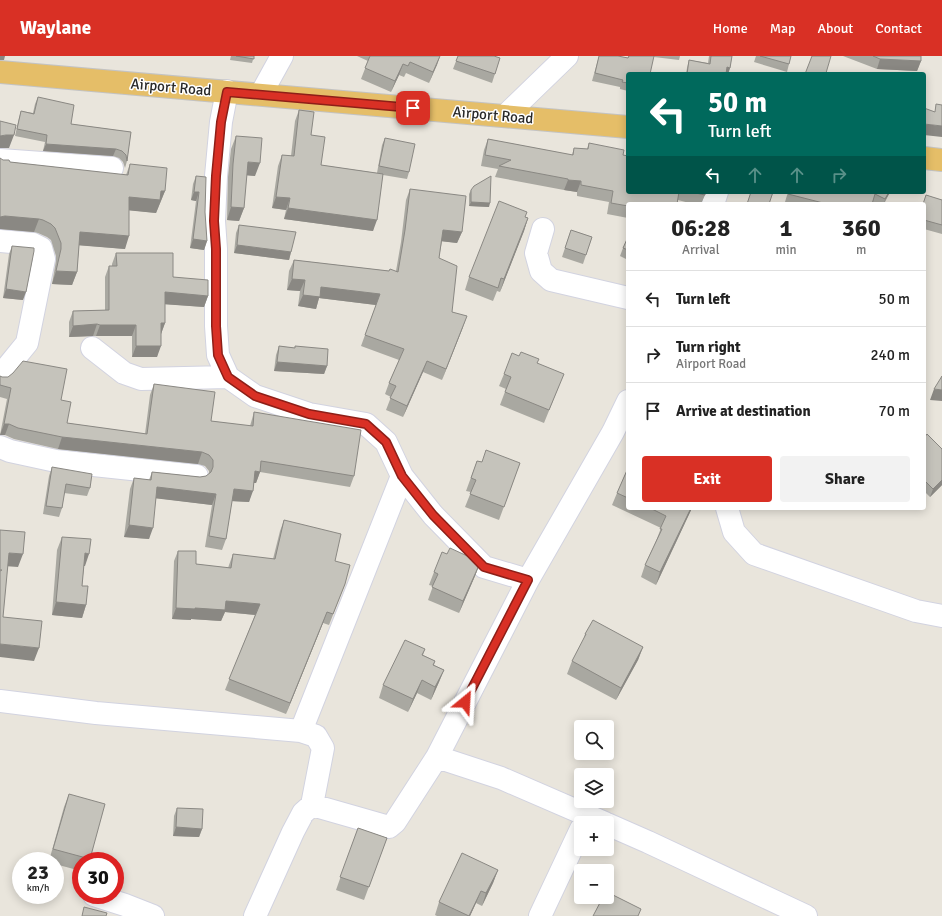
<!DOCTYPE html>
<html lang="en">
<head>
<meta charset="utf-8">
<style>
  :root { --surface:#fff; --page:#f2f2f2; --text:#222; --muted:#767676; --line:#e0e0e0; --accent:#d93025 }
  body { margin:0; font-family:Signika,sans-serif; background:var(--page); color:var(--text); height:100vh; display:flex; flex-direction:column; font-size:15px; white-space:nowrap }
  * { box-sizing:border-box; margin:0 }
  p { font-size:13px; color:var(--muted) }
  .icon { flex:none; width:22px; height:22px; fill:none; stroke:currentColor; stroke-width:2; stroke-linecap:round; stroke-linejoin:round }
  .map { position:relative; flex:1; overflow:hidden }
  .side { position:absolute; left:626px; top:146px; width:300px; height:308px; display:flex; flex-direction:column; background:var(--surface); border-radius:4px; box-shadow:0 2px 10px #0003 }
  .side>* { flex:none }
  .top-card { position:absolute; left:626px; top:16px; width:300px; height:122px; border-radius:4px; box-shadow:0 2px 10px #0003; background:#00695c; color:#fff; overflow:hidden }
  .fabs { position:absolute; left:574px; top:664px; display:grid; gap:8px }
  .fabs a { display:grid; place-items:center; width:40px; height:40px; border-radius:4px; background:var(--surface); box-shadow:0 2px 10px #0003; font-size:20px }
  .speed { position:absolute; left:12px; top:796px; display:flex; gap:8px; font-size:20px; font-weight:700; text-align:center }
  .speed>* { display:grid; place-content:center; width:52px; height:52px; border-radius:50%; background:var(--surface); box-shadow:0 2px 10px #0003; line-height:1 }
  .speed small { font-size:10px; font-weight:400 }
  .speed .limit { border:6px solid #d22; background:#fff; color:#111 }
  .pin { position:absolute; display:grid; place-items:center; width:34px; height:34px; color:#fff; margin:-17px; border-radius:8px; box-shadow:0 2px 6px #0006 }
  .me { position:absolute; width:44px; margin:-22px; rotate:27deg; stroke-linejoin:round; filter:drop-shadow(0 0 3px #0008) }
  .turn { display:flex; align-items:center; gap:14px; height:84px; padding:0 16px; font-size:18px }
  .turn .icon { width:52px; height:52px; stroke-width:2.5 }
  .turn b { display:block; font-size:28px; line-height:34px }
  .lanes { display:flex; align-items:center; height:38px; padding:0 16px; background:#0003; justify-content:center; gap:20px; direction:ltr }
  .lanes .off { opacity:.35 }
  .eta { display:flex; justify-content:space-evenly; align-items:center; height:68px; text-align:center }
  .eta b { font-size:24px; font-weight:700; line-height:28px }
  .primary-button { display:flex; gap:8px; margin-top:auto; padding:8px 16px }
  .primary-button a { flex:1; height:46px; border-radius:4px; background:var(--accent); color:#fff; font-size:16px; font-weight:700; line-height:46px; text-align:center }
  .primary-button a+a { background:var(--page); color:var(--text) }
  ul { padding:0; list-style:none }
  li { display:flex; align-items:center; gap:12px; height:56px; padding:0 16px; border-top:1px solid var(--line) }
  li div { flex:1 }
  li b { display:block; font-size:15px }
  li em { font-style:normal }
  header { display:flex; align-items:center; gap:24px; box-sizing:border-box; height:56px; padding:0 20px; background:var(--accent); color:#fff }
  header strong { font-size:19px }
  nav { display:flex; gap:22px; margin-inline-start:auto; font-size:14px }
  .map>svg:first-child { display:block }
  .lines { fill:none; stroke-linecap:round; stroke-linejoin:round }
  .minor-casing { stroke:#d2d3e0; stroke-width:24 }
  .trunk-casing { stroke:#c3c3c3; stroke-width:24 }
  .minor { stroke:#fff; stroke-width:22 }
  .trunk { stroke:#e5be68; stroke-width:22 }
  .wall { fill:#a9a8a1 }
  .shaded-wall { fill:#8a8883 }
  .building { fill:#c5c3bb; stroke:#8a8883 }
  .route-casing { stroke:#8d1f18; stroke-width:10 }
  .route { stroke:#d93025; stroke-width:7 }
  .labels { text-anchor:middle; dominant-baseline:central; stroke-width:3; stroke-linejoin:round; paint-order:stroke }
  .street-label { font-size:15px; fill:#292929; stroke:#fff }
</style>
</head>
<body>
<header>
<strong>Waylane</strong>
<nav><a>Home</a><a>Map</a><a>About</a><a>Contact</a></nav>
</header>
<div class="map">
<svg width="942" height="860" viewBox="0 0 942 860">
  <rect width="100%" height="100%" fill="#e9e5dc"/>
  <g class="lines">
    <g class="minor-casing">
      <path id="minor" d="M227 35 221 66 216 120 214 165 216 193V270L218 299 228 321 255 340 309 358 366 368 386 386 402 420 433 459 484 511 528 524
        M261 38 282 0
        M505 60 567 0
        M0 104 112 112
        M713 148 717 136
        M543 173 536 197 541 215 551 224 628 242
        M0 185 33 188 41 192 44 203 27 287 0 320
        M92 292 124 317 141 323 228 321
        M0 391 10 395 56 405 197 420
        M727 452 734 476 754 498 916 555 942 560
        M0 645 96 657 301 675 316 680 323 692 312 749
        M301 675 402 420
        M437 701 501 722 605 767
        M607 768 648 786 806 860
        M94 839 125 849 153 860
        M255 860 293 776 303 757 312 749 389 771 395 766 437 701 528 524 613 376 628 345
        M540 860 581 773"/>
    </g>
    <g class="trunk-casing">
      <path id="trunk" d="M0 16 628 71
        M924 102 942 104"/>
    </g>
    <use href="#minor" class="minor"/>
    <use href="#trunk" class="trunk"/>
  </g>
  <path class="wall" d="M231 0H254L252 7 230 4Z
    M357 0H440L429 27 406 17 404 21 399 19 391 36 361 23 368 5Z
    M458 0 500 2 492 27 453 13Z
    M599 0H618L628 2V0H680L679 4 654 1 628 18V35L620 33V31L592 25Z
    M709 0H732L730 12 728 18H686L687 12 689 4 708 7Z
    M756 0H791L787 16 754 6Z
    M843 0H921V5L917 15 877 13Z
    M38 41 71 68 131 76 127 105 125 112 123 106 119 102 113 100 43 95 45 86 15 80 19 62 21 55 33 57 35 48Z
    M299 54 311 79 321 109 377 117 382 89 385 82 409 116 407 123 383 119 373 175 284 163 286 154 272 152 278 110 282 99 291 100 295 65Z
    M236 80 255 120 246 119 244 152 239 165 227 164 228 121 231 93Z
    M488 83 572 99 574 92 587 93 589 87 623 99 628 136H705V139L701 148H693L678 144 628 148V162L607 158 609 146 577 140V136L564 134 495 121 498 113 481 110 484 94Z
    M10 106 126 119 130 108 165 135 156 157 129 154 125 193 79 189 77 216 72 229 52 228 56 205V200L51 184 47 181 38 177 34 176 1 173Z
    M196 120 207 185 204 194 190 192 196 145 191 144 193 128Z
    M410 133 462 176 457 187 442 185 439 202 452 256 463 271 442 324 423 316 403 361 386 354 391 341 385 338 389 327 399 304 361 290 376 249 319 242 316 253 298 250 300 235 287 234 289 215 294 204 389 215H396L401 186 406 144Z
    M471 134 489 151 469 150V138Z
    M788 136H890L884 148H876L873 146 872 148H792L785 146Z
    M926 139 942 144V178L924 173V148H923Z
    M525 161 528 162 524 175 500 236 497 235 493 245 465 234 469 221Z
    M239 169 291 196 289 204 234 197 236 177Z
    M571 174 592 181 583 208 562 201Z
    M628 181V204L620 200 623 192Z
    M12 190 23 244 3 242 9 198Z
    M116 197 173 221 208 240 204 251 165 248V267L161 278 157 301H132V280H93L69 281V266L73 255 105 254V221L109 210H112V208Z
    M279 290 295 292V290L327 310 324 318 274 315 276 299Z
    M537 307 559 330 544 367 500 349 506 333 499 330 504 318Z
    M0 320 61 344 67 367 145 378 150 339 154 328 211 365 250 370 254 356 354 420 350 431 260 416 256 427H254L249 446 232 445 226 483 222 494 205 491 212 449 156 442 149 483 124 481 130 433 134 422 149 424 152 416 200 421 206 420 209 418V415L205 410 198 408 58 393 14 383 5 379H0L7 343 0 341Z
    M924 382 942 429 930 441 924 435Z
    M477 405 482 406 520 407 499 464 465 451 471 436 466 435Z
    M52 411 90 432 87 440 64 437 62 452 59 461 43 458 49 420Z
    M628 412V452H692L656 529 641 521 645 509 656 485 661 472 612 449 617 437Z
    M284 464 335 505 345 528 329 569 323 567 286 658 225 634 255 559 225 556 221 565 191 563V564L172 563 174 505 178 495 196 508 228 512 229 509 233 498 273 503 280 475Z
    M62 481 85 510H84L82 530 86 549 82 562 52 559 57 494Z
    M447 498 480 507 475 520 459 557 428 544 433 530 429 529 434 516Z
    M585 578 643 591 638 604 616 644 567 618 572 605 583 585Z
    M425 593 423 599 435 605 434 609 444 614 439 626 431 644 417 637 408 656 379 642 383 629Z
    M69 738 90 803 89 805H81V815L55 808V805H49L64 751Z
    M177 752 202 773 199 781 173 780 174 760Z
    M358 772 387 782 364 844 336 834Z
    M498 814 493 827 482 850 476 847 470 860H437L435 859 439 846Z"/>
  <path class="shaded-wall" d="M0 0H5L4 4H0Z
    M440 0 437 9 429 27 433 16Z
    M880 3 921 5 917 15 877 13Z
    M403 8 399 19 391 36 395 25Z
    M727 11 730 12 728 18H724Z
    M924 68 942 70V81L924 79Z
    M6 79H14L9 92H0V80Z
    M46 88 116 93 113 100 43 95Z
    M248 106 260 107 255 120 243 119Z
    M568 124 581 125 577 136 564 134Z
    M161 135H165L156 157 125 154 129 141Z
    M194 136H199L196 145 191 144Z
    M889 136H890L889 138 883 148Z
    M276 141 290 142 286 154 272 152Z
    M471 146 490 147 489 151 469 150Z
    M231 151 244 152 239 165 227 164Z
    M288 152 377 164 373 175 284 163Z
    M5 160 39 163 34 176 0 173V161Z
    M528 162 524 175 500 236 504 223Z
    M443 174 462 176 457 187 439 185Z
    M80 176 129 180 125 193 75 189Z
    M193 183 207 185 204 194 190 192Z
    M237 189 291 196 289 204 234 197Z
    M56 215 77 216 72 229 52 228Z
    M292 223 305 224 300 235 287 234Z
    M321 231 380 238 376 249 319 242 316 253 298 250 303 239Z
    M6 233 26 236 23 244 3 242Z
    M165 236 208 240 204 251 161 248Z
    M467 260 463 271 442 324 446 313Z
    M161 267H165L161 278Z
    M97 268 93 280 69 281 73 270Z
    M100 269H136L132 280H96Z
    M136 290H161L157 301H132Z
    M427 305 423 316 403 361 407 350Z
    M277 306 327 310 324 318 274 315Z
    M934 333 942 334V345L930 344Z
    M4 368H9L5 379H0Z
    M62 381 202 396 198 408 58 393Z
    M255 415 260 416 256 427H251Z
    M942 424V429L930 441 933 433Z
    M157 431 216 438 212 449 153 442Z
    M234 433 253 435 249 446 230 445Z
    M691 452H692L656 529 660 516Z
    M129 469 153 472 149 483 124 481Z
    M9 497 23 498 18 511 4 510Z
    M85 497 89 498 85 510H81Z
    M480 507 475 520 459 557 463 545Z
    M226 545 260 548 256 559 225 556 221 565 191 563V564L172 563 176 552H195Z
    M56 546 86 549 82 562 52 559Z
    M327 556 323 567 286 658 290 647Z
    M0 588 39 592 34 605 0 601Z
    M643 591 638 604 616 644 621 632Z
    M444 614 439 626 431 644 435 631Z
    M422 624 417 637 408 656 413 643Z
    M176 771 202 773 199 781 173 780Z
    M498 814 493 827 482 850 486 837Z
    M481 835 476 847 470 860H469Z"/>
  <path class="building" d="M236 0H254V3Z
    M370 0H440L433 16 410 6 408 10 403 8 395 25 365 12Z
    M458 0H494L500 2 495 18 456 5Z
    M599 0H618L628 2 629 0H654L650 18H628V27L622 26 623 24 595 17Z
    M711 0H732L730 12 727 11 726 18H687L689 4 710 8Z
    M760 0H791L789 8Z
    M812 0H831L826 17 828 18H805Z
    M873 0H921V5L880 3Z
    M38 41 74 49 71 68 131 76 127 105 126 99 122 95 116 93 46 88 47 79 17 73 21 55 34 58Z
    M936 48 942 49V70L924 68V52L935 56Z
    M299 54 314 56 311 79 325 81 321 109 383 118 377 164 288 152 290 142 276 141 282 99 294 100Z
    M0 65 16 69 14 79H6L0 80Z
    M236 80 262 82 260 107 248 106 244 152 231 151 233 108Z
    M385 82 415 88 409 116 379 110Z
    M488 83 573 99 574 92 588 93 589 87 624 94 623 99 628 100V136H679L677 148H628V150L611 147 613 135 581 129V125L568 124V123L499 110 511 104 485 99Z
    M0 102 3 104H9L10 106 128 119 130 108 167 112 165 135H161L160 144 129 141V180L80 176 77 216 56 215 61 193V187L55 172 51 168 43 164 39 163 5 160 0 161Z
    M196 120 206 121 205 156 207 185 193 183 199 136H194Z
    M491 120 490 147 471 146V134L474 130Z
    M410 133 466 140 462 176 443 174 439 202 457 210 452 256 467 260 446 313 427 305 407 350 390 342 396 330 389 327 404 293 365 279 380 238 321 231 320 241 303 239 305 224 292 223 294 204 389 215 390 213 398 216 405 174Z
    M691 136H705V139Z
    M751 136H773L769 148H747Z
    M789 136H889L885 143 875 138 872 148H827L788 138Z
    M926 139 942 144V169L924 164V148H923Z
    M499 145 527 156 525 161 528 162 504 223 501 222 498 232 469 221Z
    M239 169 296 176 291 196 237 189Z
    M571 174 592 181 586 199 565 192Z
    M628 181V194L623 192Z
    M12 190 34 192V195L26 236 6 233Z
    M116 197H173V221L208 224V240L165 236V267H161V290H136V269H100L97 268 73 270V255L109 254V210H117Z
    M279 290 295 292V290L328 293 327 310 277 306Z
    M521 296 539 303 537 307 564 318 549 354 505 336 511 321 504 318 512 297 519 300Z
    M23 305 67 313 61 344 71 346 67 367 147 378 154 328 215 336 211 365 253 370 254 356 361 374 354 420 261 405 260 416 255 415 253 435 234 433 226 483 209 480 216 438 157 431 153 472 129 469 134 422 151 424 152 416 200 421 206 420 211 416 213 411V404L209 399 202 396 62 381 18 372 9 368H4L11 332 0 329V320L2 321H8L13 317Z
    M942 320V334L934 333Z
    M927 378 942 393V424L933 433 924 424V382Z
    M486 394 520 407 504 451 470 438 476 424 471 422 477 405 482 406Z
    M52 411 92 418 90 432 66 428 62 452 46 450Z
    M628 412V442L617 437Z
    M650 452H691L660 516 645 509 662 473H660L666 460Z
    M284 464 341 478 335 505 350 509 345 528 333 558 327 556 290 647 229 623 260 548 226 545 225 554 195 552V553L176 552 178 495H196V508L231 512 233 498 275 503Z
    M0 474 25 476 23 498 9 497 3 561 42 565 39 592 0 588V515L2 514H0Z
    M62 481 91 483 89 498 85 497 82 530H88L86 549 56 546Z
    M450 492 476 504 480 507 463 545 432 531 438 518 434 516 442 496 447 498Z
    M593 564 643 591 621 632 572 605 586 578H585Z
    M405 584 425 593 422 599 435 605 433 609 444 614 435 631 422 624 413 643 383 629Z
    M69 738 105 748 90 803 53 793Z
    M177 752 203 753 202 773 176 771Z
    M358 772 387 782 369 831 340 821Z
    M462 797 498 814 486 837 481 835 469 860 439 846Z
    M607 836 641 853 638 860H593L603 841H607Z
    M84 851 107 857 106 860H82Z"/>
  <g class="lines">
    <g class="route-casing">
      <path id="route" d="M413 52 227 36 221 66 216 120 214 165 216 193V270L218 299 228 321 255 340 309 358 366 368 386 386 402 420 433 459 484 511 528 524 465 646"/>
    </g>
    <use href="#route" class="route"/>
  </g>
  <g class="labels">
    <g class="street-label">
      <text transform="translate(171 31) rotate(5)">Airport Road</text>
      <text transform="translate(493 59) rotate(5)">Airport Road</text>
    </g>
  </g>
</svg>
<div class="fabs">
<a><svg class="icon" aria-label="search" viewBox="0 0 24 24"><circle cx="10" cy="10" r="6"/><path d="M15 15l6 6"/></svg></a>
<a><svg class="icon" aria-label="layers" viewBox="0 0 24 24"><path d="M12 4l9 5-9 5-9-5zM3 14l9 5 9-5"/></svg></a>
<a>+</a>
<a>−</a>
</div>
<div class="speed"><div>23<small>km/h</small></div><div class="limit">30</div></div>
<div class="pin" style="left:413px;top:52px;background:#d93025"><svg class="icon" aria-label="arrive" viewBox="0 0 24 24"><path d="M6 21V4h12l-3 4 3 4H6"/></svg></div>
<svg class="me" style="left:465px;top:646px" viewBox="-20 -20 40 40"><path d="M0-17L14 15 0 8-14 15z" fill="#d93025" stroke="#fff" stroke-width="4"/></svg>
<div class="top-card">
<div class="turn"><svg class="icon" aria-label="left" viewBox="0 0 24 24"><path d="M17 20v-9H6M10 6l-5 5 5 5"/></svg><div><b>50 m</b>Turn left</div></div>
<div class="lanes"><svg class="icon" aria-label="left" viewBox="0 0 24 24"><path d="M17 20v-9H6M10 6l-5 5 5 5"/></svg><svg class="icon off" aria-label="ahead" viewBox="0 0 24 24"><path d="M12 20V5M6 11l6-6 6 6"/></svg><svg class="icon off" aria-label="ahead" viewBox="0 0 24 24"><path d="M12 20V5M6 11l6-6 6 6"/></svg><svg class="icon off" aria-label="right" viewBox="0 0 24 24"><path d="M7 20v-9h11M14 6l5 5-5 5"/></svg></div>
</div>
<section class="side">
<div class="eta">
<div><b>06:28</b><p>Arrival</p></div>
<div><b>1</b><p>min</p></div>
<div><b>360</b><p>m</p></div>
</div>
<ul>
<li><svg class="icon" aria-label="left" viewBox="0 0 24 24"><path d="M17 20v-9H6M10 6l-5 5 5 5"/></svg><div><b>Turn left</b></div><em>50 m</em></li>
<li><svg class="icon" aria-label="right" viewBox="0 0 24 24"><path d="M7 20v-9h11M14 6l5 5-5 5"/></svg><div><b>Turn right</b><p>Airport Road</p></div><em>240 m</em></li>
<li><svg class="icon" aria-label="arrive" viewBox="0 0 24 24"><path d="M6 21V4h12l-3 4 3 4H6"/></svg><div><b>Arrive at destination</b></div><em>70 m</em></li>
</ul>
<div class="primary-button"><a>Exit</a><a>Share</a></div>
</section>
</div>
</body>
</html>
